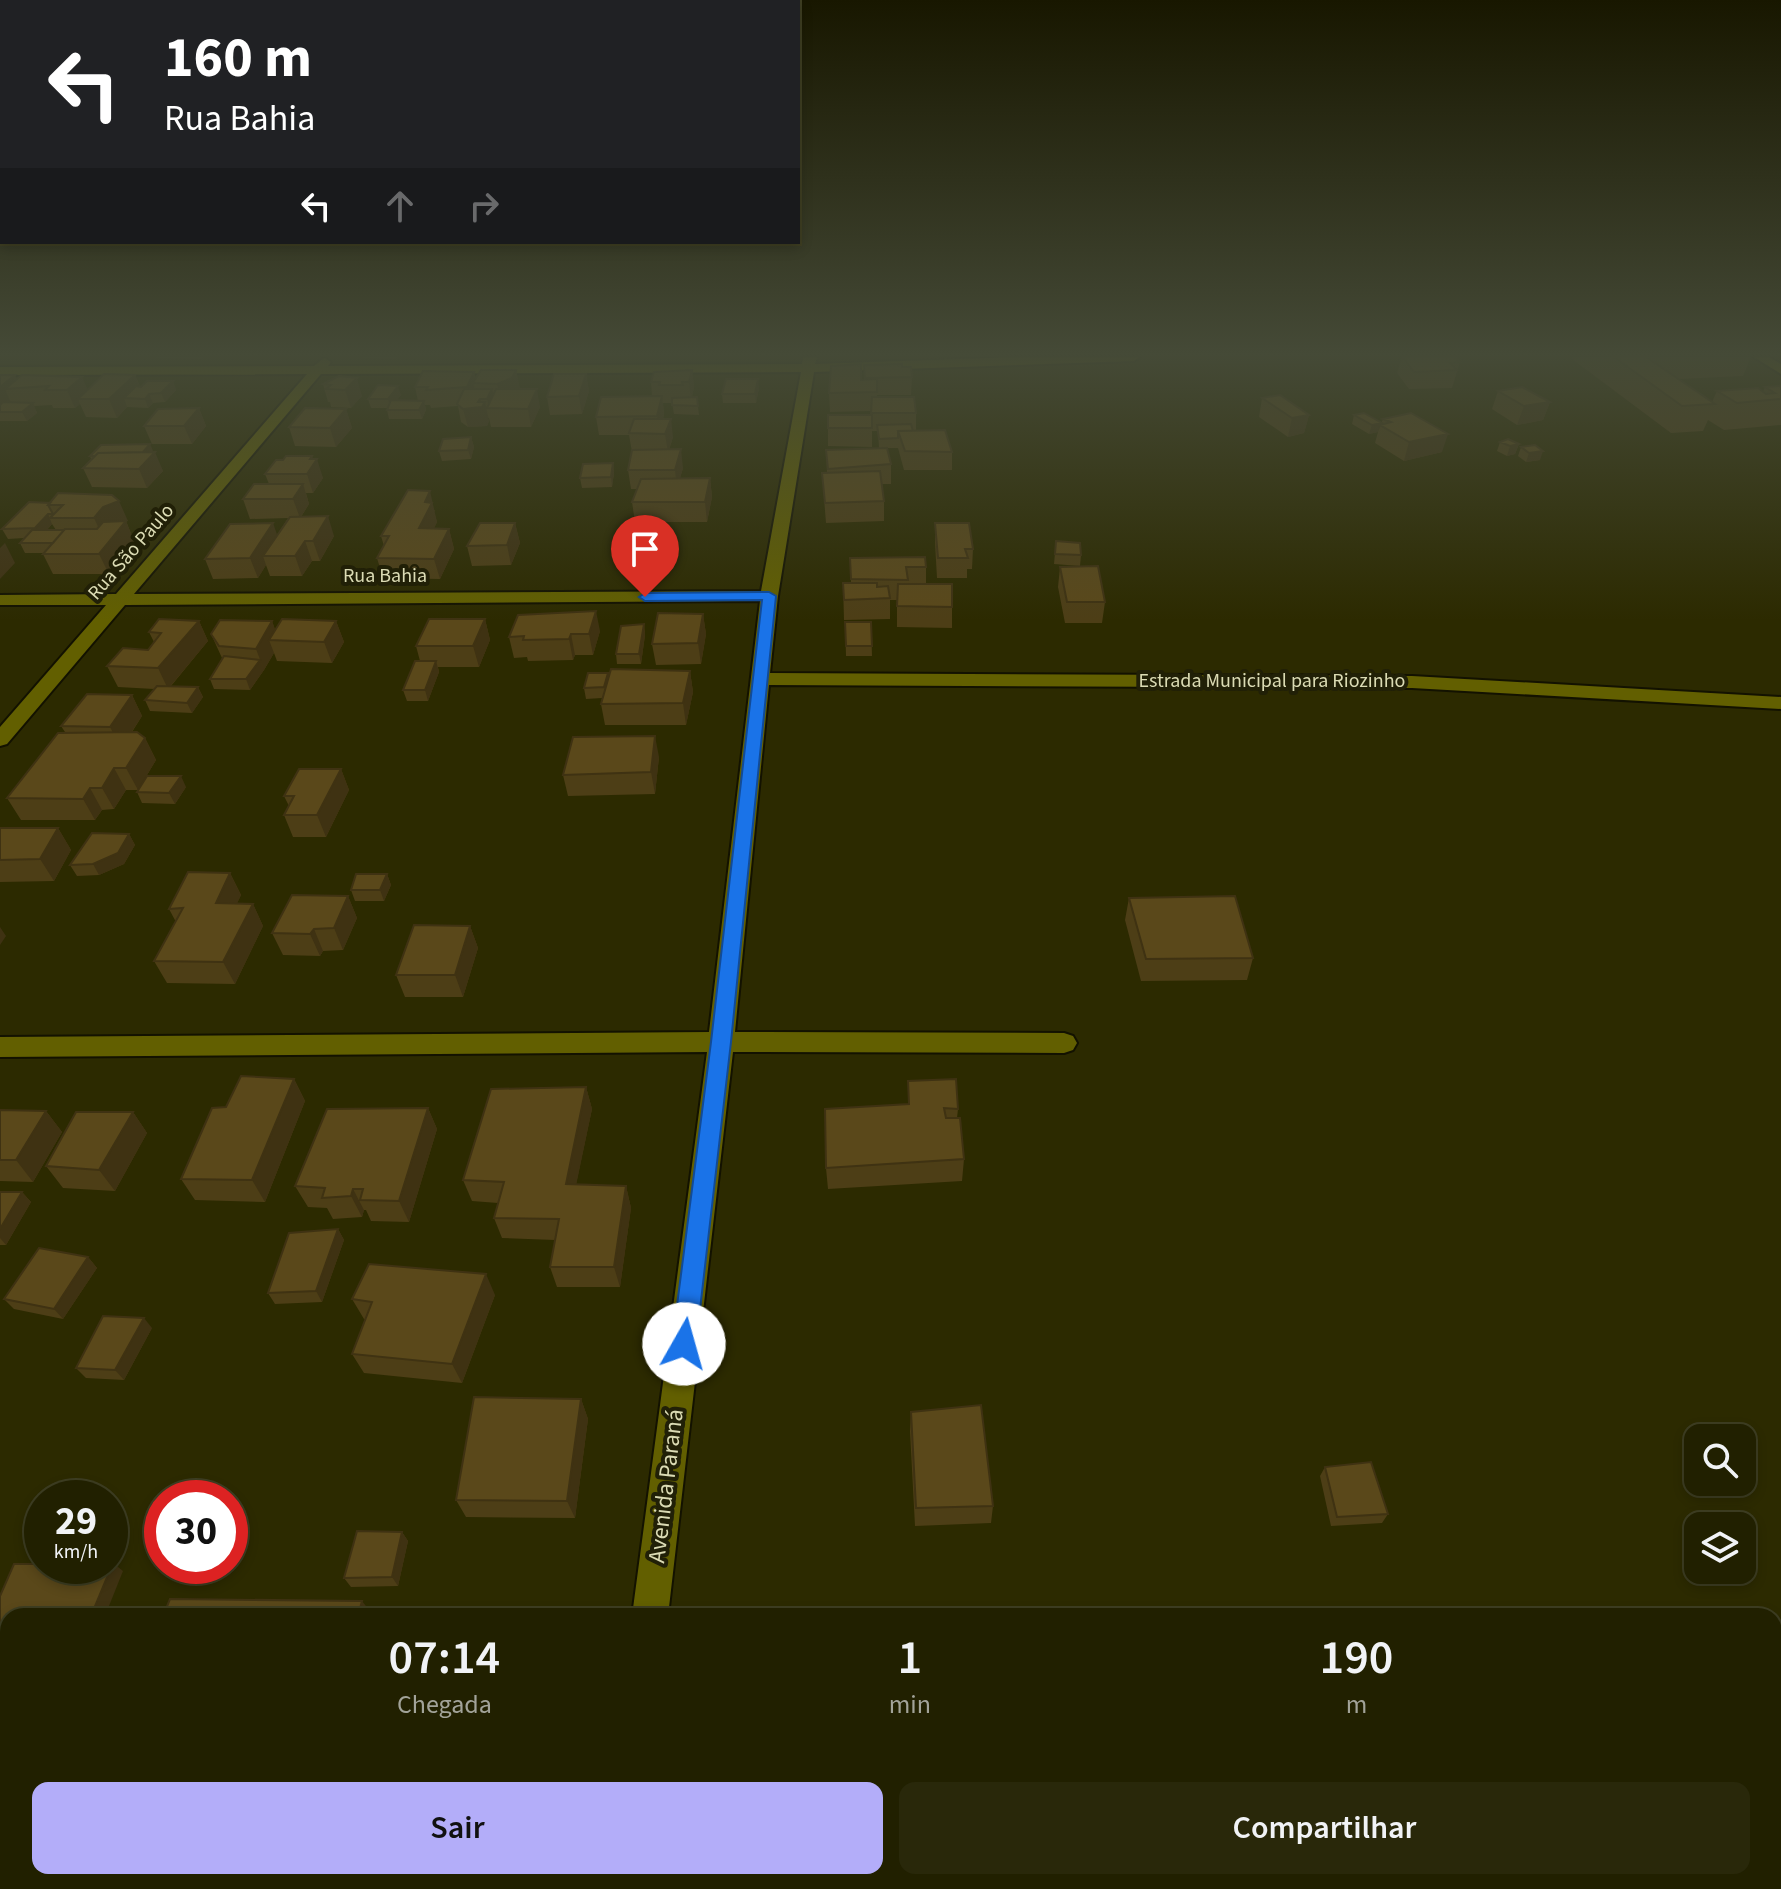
<!DOCTYPE html>
<html lang="pt">
<head>
<meta charset="utf-8">
<style>
  :root { --surface:#212000; --page:#29280a; --text:#f1f3f6; --muted:#a2a399; --line:#3e3e22; --accent:#b3adf9 }
  body { margin:0; font-family:"Source Sans 3",sans-serif; background:var(--page); color:var(--text); height:100vh; display:flex; flex-direction:column; font-size:30px; white-space:nowrap }
  * { box-sizing:border-box; margin:0 }
  p { font-size:26px; color:var(--muted) }
  .icon { flex:none; width:44px; height:44px; fill:none; stroke:currentColor; stroke-width:2; stroke-linecap:round; stroke-linejoin:round }
  .map { position:relative; flex:1; overflow:hidden }
  .side { position:absolute; left:0px; top:1608px; width:1782px; height:282px; display:flex; flex-direction:column; background:var(--surface); border-radius:24px 24px 0 0; box-shadow:0 4px 12px #0003,0 0 0 2px var(--line) }
  .side>* { flex:none }
  .banner { position:absolute; left:0px; top:0px; width:800px; height:244px; box-shadow:0 4px 12px #0003,0 0 0 2px var(--line); background:#202124; color:#fff; overflow:hidden }
  .buttons { position:absolute; left:1684px; top:1424px; display:grid; gap:16px }
  .buttons a { display:grid; place-items:center; width:72px; height:72px; border-radius:16px; background:var(--surface); box-shadow:0 4px 12px #0003,0 0 0 2px var(--line); font-size:40px }
  .speed { position:absolute; left:24px; top:1480px; display:flex; gap:16px; font-size:40px; font-weight:700; text-align:center }
  .speed>* { display:grid; place-content:center; width:104px; height:104px; border-radius:50%; background:var(--surface); box-shadow:0 4px 12px #0003,0 0 0 2px var(--line); line-height:1 }
  .speed small { font-size:20px; font-weight:400 }
  .speed .limit { border:12px solid #d22; background:#fff; color:#111 }
  .pin { position:absolute; display:grid; place-items:center; width:68px; height:68px; color:#fff; margin:-82px -34px; border-radius:50% 50% 50% 0; rotate:-45deg; box-shadow:0 0 8px #0007 }
  .pin .icon { rotate:45deg }
  .me { position:absolute; width:88px; margin:-44px; rotate:7deg; stroke-linejoin:round; filter:drop-shadow(0 0 6px #0008) }
  .turn { display:flex; align-items:center; gap:28px; height:168px; padding:0 32px; font-size:36px }
  .turn .icon { width:104px; height:104px; stroke-width:2.5 }
  .turn b { display:block; font-size:56px; line-height:68px }
  .lanes { display:flex; align-items:center; height:76px; padding:0 32px; background:#0003; justify-content:center; gap:40px; direction:ltr }
  .lanes .off { opacity:.35 }
  .eta { display:flex; justify-content:space-evenly; align-items:center; height:136px; text-align:center }
  .eta b { font-size:48px; font-weight:600; line-height:56px }
  .action { display:flex; gap:16px; margin-top:auto; padding:16px 32px }
  .action a { flex:1; height:92px; border-radius:16px; background:var(--accent); color:#111; font-size:32px; font-weight:600; line-height:92px; text-align:center }
  .action a+a { background:var(--page); color:var(--text) }
  .map>svg:first-child { display:block }
  .lines { fill:none; stroke-linecap:round; stroke-linejoin:round }
  .street-casing { stroke:#131200; stroke-width:4 }
  .street { fill:#625f00; fill-rule:evenodd }
  .wall { fill:#4d3e16; fill-rule:evenodd }
  .shaded-wall { fill:#3f3212 }
  .building { fill:#5a481a; stroke:#3f3212; stroke-width:2 }
  .route { fill:#1a73e8; stroke:#114b97; stroke-width:2 }
  .labels { text-anchor:middle; dominant-baseline:central; stroke-width:8; stroke-linejoin:round; paint-order:stroke }
  .far-street-label { font-size:20px; fill:#dbdbb4; stroke:#212007 }
  .street-label { font-size:24px; fill:#dbdbb4; stroke:#212007 }
</style>
</head>
<body>
<div class="map">
<svg width="1781" height="1889" viewBox="0 0 1781 1889">
  <rect width="100%" height="100%" fill="#2c2a00"/>
  <g class="lines">
    <g class="street-casing">
      <path id="street" d="M803 357H817L815 364 1018 357H1140L1134 361 814 372 778 596 770 673 1412 676 1781 697V709L1412 688 769 685 735 1032 1064 1033 1073 1036 1077 1043 1073 1050 1064 1053 733 1052 668 1616H632L707 1052 0 1057V1037L709 1032 760 601 125 605 7 744 0 746V727L106 605H0V595L116 594 307 374 0 375V367L314 366 324 358 331 362 328 366 802 364ZM801 372 761 591 134 594 321 374Z
        M1754 357H1769L1781 364V374Z
        M596 1882H638L637 1889H595Z"/>
    </g>
    <use href="#street" class="street"/>
  </g>
  <path class="wall" d="M156 357H203L202 359 157 358Z
    M363 357H397L396 359 363 358Z
    M1402 357H1455L1460 362 1452 388 1409 389 1397 373Z
    M1573 357H1751L1743 376 1679 379 1712 402 1717 391 1763 392 1765 387 1781 386V425L1724 430 1708 420 1703 431 1671 433 1572 359Z
    M864 365 902 367 912 377 911 395H877V397L916 413V431L952 452V470H904L898 448H887L891 464V484H882L884 501V521L826 523 822 473H827L826 450 879 448 878 431H872V447L828 446V415H871V411L830 412 829 393 861 380H865Z
    M516 370 519 389 540 407 531 427H491L489 418H488L489 421 487 426 468 427 461 422 458 406 431 408 430 405H425L426 410 422 419H389L387 410V408H371L368 399 401 395 396 401H418L415 387 474 372 476 379Z
    M692 370 694 387 692 397H697L699 415 674 414 672 403H663L664 414 663 419 673 437 669 450 683 468 680 478H710L712 497 707 522H635L632 502 637 489H631L628 470 632 452 629 435H599L596 417 652 396 651 382Z
    M586 374 589 391 582 414 550 415 547 397Z
    M0 375 17 379 87 390 135 375 140 386 173 381 176 390 165 402 153 403 148 408 127 407 117 418 86 417 80 404 75 408H53L52 405 34 406 37 413 27 421H0Z
    M339 376 362 396 351 408 331 407 330 402H328L323 384Z
    M759 388 756 403H723L722 394Z
    M1498 391 1550 402 1543 420 1517 425 1492 409Z
    M1262 398 1309 415 1304 433 1288 437 1259 417Z
    M199 408 206 426 192 444H152L144 426Z
    M346 409 352 428 336 447 295 446 289 427Z
    M1354 415 1382 423 1381 424 1383 419 1442 452 1404 461 1375 443 1378 432 1369 434 1352 424Z
    M471 437 474 447 471 459 442 461 439 451Z
    M1500 442 1519 444 1515 454 1507 456 1497 451Z
    M1521 447 1540 460 1526 462 1518 456Z
    M153 452 163 471 147 488 92 487 83 468 91 459 90 456Z
    M313 459 323 478 313 493H306L309 504 301 517 334 536 320 561H312L302 576H270L266 565 258 578 213 579 205 559 277 535 288 518 250 519 243 499 269 484 265 474Z
    M613 463 614 473 612 487 582 488 580 478Z
    M50 503 128 521H126L134 541 109 574H53L43 554 44 553H25L20 543 24 538 8 539 2 529ZM52 524 56 530H47Z
    M435 510 434 512 437 522 434 528 449 529 454 549 440 579 383 578 377 558 384 546 381 536Z
    M515 523 520 543 511 565 472 566 467 546Z
    M935 523 973 549 972 569H967V578H937L935 543Z
    M1056 541 1081 555 1080 566 1054 564Z
    M850 558 926 567V584L952 607V628L897 627V600H890V619L844 620 843 583H851Z
    M1060 567 1105 602 1102 623H1065L1058 587Z
    M703 614 706 634 701 664 656 665 652 644Z
    M485 619 490 640 479 667H438L439 672 428 701H407L403 690 420 661 416 646Z
    M199 621 208 641 171 686 198 687 203 697 192 713 150 711 145 700 154 689 118 687 107 666 148 650 154 642 149 632Z
    M272 621 275 630 336 621 344 642 332 663 277 661 274 653 264 670 250 690 214 689 210 679 222 658 211 634Z
    M845 622H871L872 656H846Z
    M644 624 645 635 641 664H617L616 654Z
    M600 631 593 655H575L573 660 528 661 527 657 514 658 509 637Z
    M690 671 693 692 686 725H605L601 704 602 698 586 699 584 688 608 673 609 676Z
    M132 695 142 716 132 732 145 738 156 760 138 790H126L114 809 102 810 95 820H21L7 798 65 732 61 726Z
    M659 757 655 794 568 796 563 775Z
    M341 769 349 790 326 837H293L284 815 289 806 284 796Z
    M186 787 175 804 142 803 137 792Z
    M0 828H58L71 850 54 881 0 882Z
    M129 834 135 845 124 864 99 875 77 876 70 865Z
    M230 873 241 895 237 903 253 904 263 926 235 984 167 983 154 961 176 922 169 909Z
    M387 874 391 885 384 901H355L351 890Z
    M348 896 357 918 343 950 323 951 320 956 283 955 272 933Z
    M1129 898 1253 958 1247 980 1141 981 1125 920Z
    M470 926 478 948 463 997H405L396 975Z
    M294 1079 305 1101 265 1202 195 1200 181 1179 226 1107Z
    M908 1081 958 1109 957 1118 964 1159 962 1181 828 1189 826 1168 908 1104Z
    M586 1087 592 1109 576 1184 626 1186 631 1208 620 1287H557L550 1267 555 1240 502 1238 494 1218 498 1203 472 1201 463 1180Z
    M428 1108 437 1129 409 1222 371 1221 366 1210H364L362 1217 333 1219 327 1208 308 1207 295 1186Z
    M0 1110 46 1111 62 1132 33 1182 0 1181Z
    M133 1112 147 1133 115 1191 63 1188 46 1166Z
    M0 1192H22L31 1202 6 1245H0Z
    M338 1229 344 1240 322 1302 275 1304 268 1293Z
    M88 1257 97 1268 63 1319 14 1309 4 1299Z
    M495 1295 462 1383 364 1373 352 1354 365 1319H364L352 1299Z
    M152 1328 124 1380 86 1378 76 1368Z
    M581 1399 588 1419 575 1518 466 1517 456 1500Z
    M911 1412 993 1506 991 1523 915 1526 910 1431Z
    M1325 1467 1388 1514 1382 1523 1331 1526 1320 1476Z
    M402 1532 408 1541 398 1586 351 1587 344 1578Z"/>
  <path class="shaded-wall" d="M516 370 520 388 516 396 501 402 497 384Z
    M692 370 694 387 691 400 689 382Z
    M474 372 476 383H473L476 394 471 405 467 387Z
    M586 374 589 391 582 414 579 396Z
    M15 375 21 388 5 389 11 403 0 412V387Z
    M135 375 142 393 124 398 127 407 117 418 109 399Z
    M82 377 90 395 78 399 80 404 75 408 67 390Z
    M357 378 362 396 351 408 345 390Z
    M758 379 759 388 756 403 755 394Z
    M173 381 176 390 165 402 161 393Z
    M398 386 401 395 391 408 388 399Z
    M492 389 496 407 489 408 487 399Z
    M537 389 540 407 531 427 528 409Z
    M149 394 153 403 148 408 145 399Z
    M662 396 664 414 660 434 657 416Z
    M480 399 482 407 485 402 489 421 487 426 468 427 463 409 478 402Z
    M424 401 426 410 422 419 419 410Z
    M1550 402 1543 420 1517 425 1524 406Z
    M33 403 37 413 27 421 22 412Z
    M199 408 206 426 192 444 184 426Z
    M346 409 352 428 336 447 330 428Z
    M1309 415 1304 433 1288 437 1292 418Z
    M671 419 673 437 668 452 665 434Z
    M1382 423 1378 432 1369 434 1372 425Z
    M1448 434 1442 452 1404 461 1409 442Z
    M471 437 474 447 471 459 468 450Z
    M150 444 154 453 155 452 163 471 147 488 139 469 140 456Z
    M1519 444 1515 454 1507 456 1510 446Z
    M681 449 683 468 677 489 675 470Z
    M1543 451 1540 460 1526 462 1529 453Z
    M312 456 315 463 317 459 323 478 313 493 307 474 310 459Z
    M613 463 614 473 612 487 611 477Z
    M710 478 712 497 707 522 705 502Z
    M303 484 309 504 300 518 293 499Z
    M430 491 437 522 425 548 419 528 425 502Z
    M119 501 128 521H126L134 541 109 574 99 554 103 537 94 518 103 507Z
    M48 514 52 524 40 538 35 528Z
    M328 516 334 536 320 561 313 541Z
    M273 523 280 543 263 556 266 565 258 578 250 558Z
    M515 523 520 543 511 565 507 545Z
    M449 529 454 549 440 579 434 559Z
    M305 541 312 561 302 576 295 556Z
    M5 543 15 563 0 579V548Z
    M596 611 600 631 593 655 589 634Z
    M703 614 706 634 701 664 698 643Z
    M485 619 490 640 479 667 473 646Z
    M199 621 208 641 168 689 158 668Z
    M272 621 279 640H269L274 653 264 670 256 649Z
    M336 621 344 642 332 663 324 642Z
    M644 624 645 635 641 664 639 654Z
    M571 634 575 655 573 660 569 639Z
    M260 660 264 670 250 690 246 679Z
    M436 661 439 672 428 701 425 690Z
    M690 671 693 692 686 725 683 703Z
    M198 687 203 697 192 713 187 703Z
    M132 695 142 716 121 748 110 727Z
    M655 736 659 757 655 794 651 772Z
    M145 738 156 760 138 790 126 768Z
    M114 768 126 790 114 809 102 788Z
    M341 769 349 790 326 837 317 815Z
    M181 776 186 787 175 804 169 793Z
    M90 788 102 810 95 820 83 799Z
    M58 828 71 850 54 881 40 859Z
    M129 834 135 845 124 864 99 875 93 864Z
    M230 873 241 895 227 925 216 903Z
    M387 874 391 885 384 901 380 890Z
    M348 896 357 918 343 950 334 928Z
    M253 904 263 926 235 984 223 962Z
    M470 926 478 948 463 997 455 975Z
    M0 927 6 936 0 945Z
    M314 929 323 951 320 956 310 934Z
    M294 1079 305 1101 265 1202 252 1180Z
    M586 1087 592 1109 572 1205 566 1184Z
    M428 1108 437 1129 409 1222 399 1201Z
    M46 1111 62 1132 33 1182 16 1160Z
    M133 1112 147 1133 115 1191 99 1170Z
    M626 1186 631 1208 620 1287 614 1267Z
    M353 1189 364 1210 362 1217 351 1196Z
    M22 1192 31 1202 6 1245 0 1238V1229Z
    M338 1229 344 1240 322 1302 316 1291Z
    M88 1257 97 1268 63 1319 54 1309Z
    M486 1274 495 1295 462 1383 452 1364Z
    M144 1318 152 1328 124 1380 115 1370Z
    M581 1399 588 1419 575 1518 567 1501Z
    M402 1532 408 1541 398 1586 392 1577Z
    M113 1563 123 1571 105 1616H91Z
    M362 1601 369 1610 367 1616H358Z
    M8 1814V1850L0 1870V1833Z
    M459 1882H487L485 1889H458Z"/>
  <path class="building" d="M1403 357H1455L1460 362 1450 363 1457 370 1414 372Z
    M1614 357H1646L1715 404 1682 406Z
    M861 364V380L877 379V392L829 393 831 366Z
    M902 364V367H911L912 377 865 378 864 365Z
    M481 370H516L512 378 497 384 473 383Z
    M692 370 689 382H682L683 385H659L660 382H651L654 372Z
    M423 371 474 372 467 387 426 390 428 387H415Z
    M104 374 135 375 109 399H78Z
    M554 374H586L579 396 547 397Z
    M0 375H15L0 387Z
    M22 375 82 377 67 390H45L49 386 5 389Z
    M339 376 357 378 345 390 326 389 331 385 323 384Z
    M726 379H758L755 394H722Z
    M147 381H173L161 393 149 394 145 399 124 398 136 386 141 387Z
    M378 385 398 386 388 399H368Z
    M1781 386V399L1737 403 1717 391 1758 388 1766 394 1775 393 1765 387Z
    M1522 387 1550 402 1524 406 1498 391Z
    M464 389H492L487 399H480L478 402H485L482 407 463 409 457 404Z
    M496 389H537L528 409 487 408Z
    M1280 395 1309 415 1292 418 1262 398Z
    M662 396 657 416 596 417 601 397Z
    M697 397 698 406 672 405V398Z
    M872 397H914L916 413H871Z
    M391 400 424 401 419 410H387Z
    M3 402 33 403 22 412H0V405Z
    M199 408 184 426H144L158 409Z
    M305 408 346 409 330 428 289 427Z
    M1364 413 1382 423 1372 425 1354 415Z
    M1411 413 1448 434 1409 442 1380 425 1391 422 1383 419Z
    M828 415H872V428H828Z
    M634 419H671L665 434 629 433Z
    M911 424 913 431H898V438L879 439 877 425Z
    M945 430 952 452 905 451 898 431Z
    M471 437 468 450 439 451 443 439Z
    M1508 439 1519 444 1510 446 1500 442Z
    M150 444 143 452 98 453 95 456H90L101 445Z
    M1535 445 1543 451 1529 453 1521 447Z
    M887 448 891 464 828 469 826 450Z
    M681 449 675 470H628L632 450Z
    M155 452 139 469 83 468 98 453Z
    M286 456H312L310 459H317L307 474H265L276 460H283Z
    M613 463 611 477 580 478 583 464Z
    M880 471 884 501 825 503 822 473Z
    M710 478 705 502H632L641 479Z
    M254 484H303L293 499H243Z
    M408 490 430 491 425 502 432 503 419 528 449 529 434 559 377 558 389 536H381Z
    M58 493 112 495 119 501 103 507 94 518H50L63 505H48Z
    M29 502 50 503 48 505 53 514H48L35 528 2 529Z
    M328 516 313 541H305L295 556H263L290 517Z
    M126 521 99 554H43L65 529H97L103 522Z
    M273 523 250 558 205 559 230 524Z
    M480 523H515L507 545 467 546Z
    M935 523H969L973 549H965L968 558H938Z
    M32 530H64L53 543H20Z
    M1056 541 1080 543 1081 555 1055 554Z
    M925 557 926 567H906L908 580 851 579 850 558Z
    M1098 566 1105 602H1067L1060 567Z
    M843 583H877V587L888 586 890 598 844 600Z
    M898 584H952V607L897 606Z
    M596 611 589 634H571L569 639 523 640 524 636 509 637 518 615Z
    M658 613 703 614 698 643 652 644Z
    M159 619 199 621 158 668 107 666 123 648 148 650 161 633 149 632Z
    M282 619 336 621 324 642 269 640Z
    M429 619H485L473 646H416Z
    M220 620 272 621 256 649 219 646 211 634Z
    M845 622H871L872 646H846Z
    M644 624 639 654H616L621 626Z
    M224 656 260 660 246 679H210Z
    M415 661H436L425 690H403Z
    M611 669 690 671 683 703 601 704Z
    M588 673H608L604 687 584 688Z
    M157 686 198 687 187 703 145 700Z
    M87 694 132 695 110 727 61 726Z
    M137 732 145 738 126 768H114L102 788H90L83 799 7 798 58 733Z
    M655 736 651 772 563 775 573 737Z
    M299 769H341L317 815H284L294 796H284Z
    M147 776H181L169 793 137 792Z
    M0 828H58L40 859 0 860Z
    M92 833 129 834 118 853 93 864 70 865Z
    M188 872 230 873 216 903 253 904 223 962 154 961 183 908 169 909Z
    M356 874H387L380 890H351Z
    M292 895 348 896 334 928 314 929 310 934 272 933Z
    M1235 896 1253 958 1146 959 1129 898Z
    M414 925 470 926 455 975H396Z
    M241 1076 294 1079 252 1180 181 1179 212 1108 226 1107Z
    M956 1079 958 1109 944 1108 946 1118H960L964 1159 826 1168 825 1109 909 1104 908 1081Z
    M586 1087 566 1184 626 1186 614 1267H550L559 1219 494 1218 504 1182 463 1180 491 1089Z
    M428 1108 399 1201 360 1200 363 1189H353L351 1196 322 1198 325 1188 295 1186 327 1109Z
    M0 1110 46 1111 16 1160H0Z
    M76 1112H133L99 1170 46 1166Z
    M0 1192H22L0 1229Z
    M338 1229 316 1291 268 1293 289 1233Z
    M39 1248 88 1257 54 1309 4 1299Z
    M369 1264 486 1274 452 1364 352 1354 372 1302 352 1299Z
    M103 1316 144 1318 115 1370 76 1368Z
    M474 1397 581 1399 567 1501 456 1500Z
    M981 1405 993 1506 916 1508 911 1412Z
    M1371 1462 1388 1514 1337 1517 1325 1467Z
    M357 1531 402 1532 392 1577 344 1578Z
    M110 1563H113L91 1616H8V1814L0 1833V1596L14 1564H42V1566H110Z
    M170 1599 362 1601 358 1616H163Z
    M24 1882H459L458 1889H21Z"/>
  <linearGradient id="sky" x2="0" y2="1"><stop stop-color="#181700"/><stop offset="0.57" stop-color="#454a37"/><stop offset="1" stop-color="#454a37" stop-opacity="0"/></linearGradient>
  <rect width="1781" height="621" fill="url(#sky)"/>
  <path class="route" d="M769 592 776 596 731 1042 696 1344 692 1352 684 1355 675 1352 672 1344 711 1042 762 600 645 601 639 597 645 593Z"/>
  <g class="labels">
    <g class="far-street-label">
      <text transform="translate(131 552) rotate(-49)">Rua São Paulo</text>
      <text x="385" y="576">Rua Bahia</text>
      <text x="1272" y="681">Estrada Municipal para Riozinho</text>
    </g>
    <g class="street-label">
      <text transform="translate(666 1486) rotate(-83)">Avenida Paraná</text>
    </g>
  </g>
</svg>
<div class="buttons">
<a><svg class="icon" aria-label="search" viewBox="0 0 24 24"><circle cx="10" cy="10" r="6"/><path d="M15 15l6 6"/></svg></a>
<a><svg class="icon" aria-label="layers" viewBox="0 0 24 24"><path d="M12 4l9 5-9 5-9-5zM3 14l9 5 9-5"/></svg></a>
</div>
<div class="speed"><div>29<small>km/h</small></div><div class="limit">30</div></div>
<div class="pin" style="left:645px;top:597px;background:#d93025"><svg class="icon" aria-label="arrive" viewBox="0 0 24 24"><path d="M6 21V4h12l-3 4 3 4H6"/></svg></div>
<svg class="me" style="left:684px;top:1344px" viewBox="-20 -20 40 40"><circle r="19" fill="#fff"/><path d="M0-13L10 11 0 6-10 11z" fill="#1a73e8"/></svg>
<div class="banner">
<div class="turn"><svg class="icon" aria-label="left" viewBox="0 0 24 24"><path d="M17 20v-9H6M10 6l-5 5 5 5"/></svg><div><b>160 m</b>Rua Bahia</div></div>
<div class="lanes"><svg class="icon" aria-label="left" viewBox="0 0 24 24"><path d="M17 20v-9H6M10 6l-5 5 5 5"/></svg><svg class="icon off" aria-label="ahead" viewBox="0 0 24 24"><path d="M12 20V5M6 11l6-6 6 6"/></svg><svg class="icon off" aria-label="right" viewBox="0 0 24 24"><path d="M7 20v-9h11M14 6l5 5-5 5"/></svg></div>
</div>
<section class="side">
<div class="eta">
<div><b>07:14</b><p>Chegada</p></div>
<div><b>1</b><p>min</p></div>
<div><b>190</b><p>m</p></div>
</div>
<div class="action"><a>Sair</a><a>Compartilhar</a></div>
</section>
</div>
</body>
</html>
